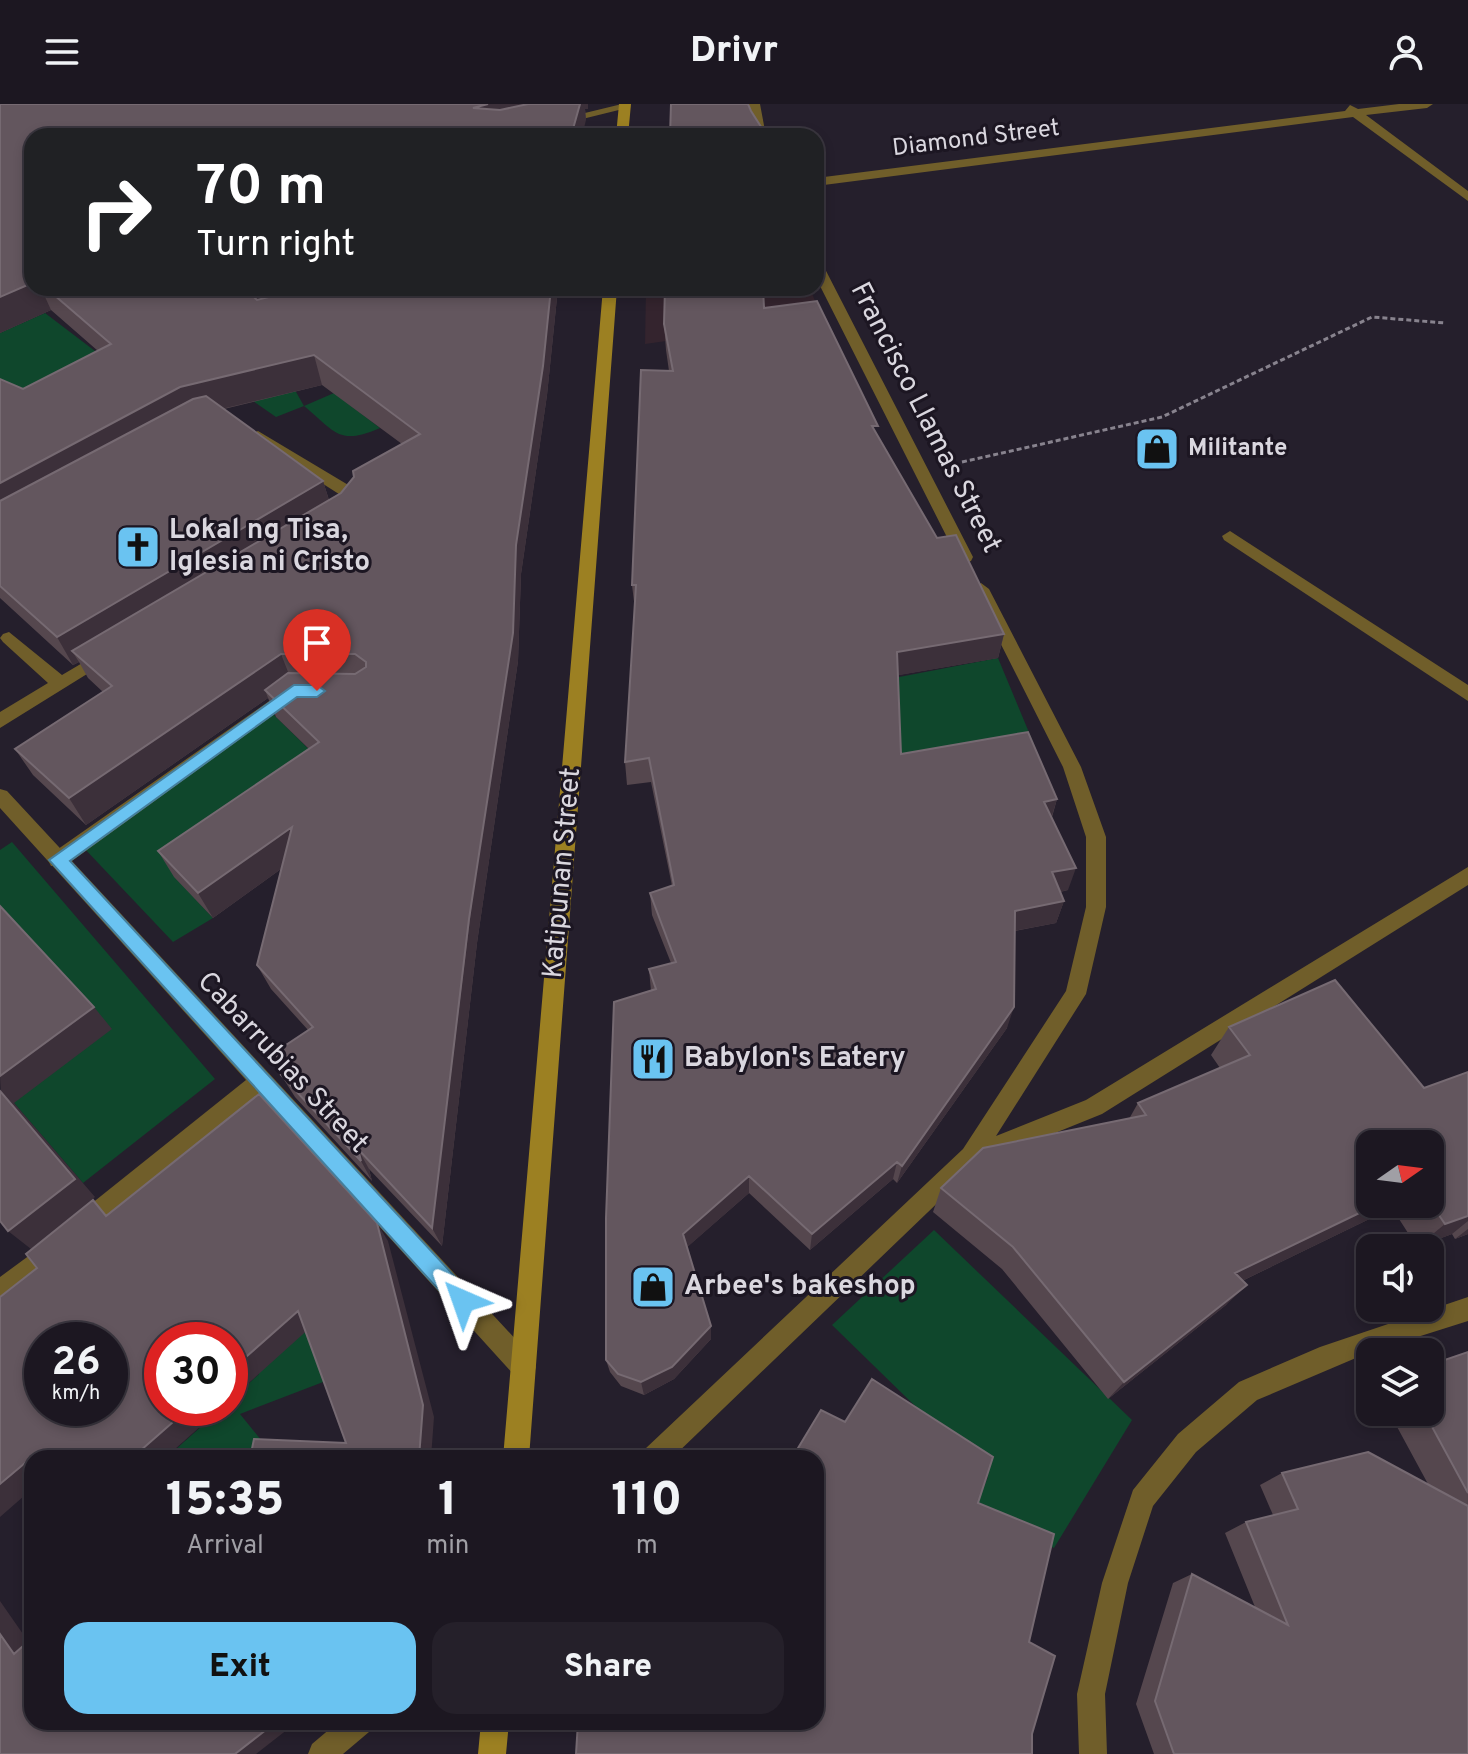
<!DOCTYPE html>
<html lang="en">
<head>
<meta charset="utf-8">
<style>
  :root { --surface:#1c1721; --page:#25202a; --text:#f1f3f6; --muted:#a09fa5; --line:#3a363f; --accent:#6ac3f1 }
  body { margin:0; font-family:Overpass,sans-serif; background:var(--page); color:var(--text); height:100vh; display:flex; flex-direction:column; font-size:30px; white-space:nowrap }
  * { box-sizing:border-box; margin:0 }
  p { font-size:26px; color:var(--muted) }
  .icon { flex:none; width:44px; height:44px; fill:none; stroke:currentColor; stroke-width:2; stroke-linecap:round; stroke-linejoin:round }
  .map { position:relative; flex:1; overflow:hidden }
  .details { position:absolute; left:24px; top:1346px; width:800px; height:280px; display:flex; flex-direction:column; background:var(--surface); border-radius:24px; box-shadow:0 4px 12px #0003,0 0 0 2px var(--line) }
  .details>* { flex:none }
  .top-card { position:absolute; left:24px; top:24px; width:800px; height:168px; border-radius:24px; box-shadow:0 4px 12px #0003,0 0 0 2px var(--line); background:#202124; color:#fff; overflow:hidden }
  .needle { width:52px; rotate:76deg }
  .fabs { position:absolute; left:1356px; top:1026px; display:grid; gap:16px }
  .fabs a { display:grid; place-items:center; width:88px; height:88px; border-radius:16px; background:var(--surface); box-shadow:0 4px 12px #0003,0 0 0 2px var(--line); font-size:40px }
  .speed { position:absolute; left:24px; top:1218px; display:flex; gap:16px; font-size:40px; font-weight:700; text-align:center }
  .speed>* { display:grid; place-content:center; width:104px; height:104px; border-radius:50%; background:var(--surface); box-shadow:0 4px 12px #0003,0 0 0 2px var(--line); line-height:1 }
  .speed small { font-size:20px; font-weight:400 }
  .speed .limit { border:12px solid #d22; background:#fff; color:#111 }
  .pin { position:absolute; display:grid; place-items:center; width:68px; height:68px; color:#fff; margin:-82px -34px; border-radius:50% 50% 50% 0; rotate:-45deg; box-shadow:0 0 8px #0007 }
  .pin .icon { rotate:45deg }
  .me { position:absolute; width:88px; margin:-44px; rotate:317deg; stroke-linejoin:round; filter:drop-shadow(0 0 6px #0008) }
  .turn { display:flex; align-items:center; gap:28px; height:168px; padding:0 40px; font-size:36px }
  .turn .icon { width:104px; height:104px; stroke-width:2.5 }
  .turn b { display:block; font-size:56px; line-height:68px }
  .eta { display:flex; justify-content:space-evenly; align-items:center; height:136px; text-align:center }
  .eta b { font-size:48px; font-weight:800; line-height:56px }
  .button { display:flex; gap:16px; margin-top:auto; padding:16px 40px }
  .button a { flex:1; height:92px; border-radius:24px; background:var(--accent); color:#111; font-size:32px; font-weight:800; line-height:92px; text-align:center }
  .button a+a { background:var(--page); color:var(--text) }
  header { display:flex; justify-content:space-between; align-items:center; height:104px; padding:0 40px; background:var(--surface); font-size:36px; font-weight:800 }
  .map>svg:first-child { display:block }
  .commercial { fill:#34242e }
  .green { fill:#0f472c }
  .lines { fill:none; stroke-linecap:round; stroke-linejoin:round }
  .path { stroke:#88838e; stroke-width:3; stroke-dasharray:5 3; stroke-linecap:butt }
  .lane { fill:#705e2a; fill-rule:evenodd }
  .street { fill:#705e2a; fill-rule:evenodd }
  .secondary { fill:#9c8022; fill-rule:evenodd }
  .wall { fill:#55474e; fill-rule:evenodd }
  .shaded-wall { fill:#3c303a }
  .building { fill:#63565e; stroke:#766a72; stroke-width:2; fill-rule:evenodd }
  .route { fill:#6ac3f1; stroke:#457f9d; stroke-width:2 }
  .labels { text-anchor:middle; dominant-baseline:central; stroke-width:6; stroke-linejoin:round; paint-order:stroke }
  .far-street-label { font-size:24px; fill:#dad7df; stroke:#1c1622 }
  .far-poi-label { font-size:24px; font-weight:bold; fill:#dad7df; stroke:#1c1622; text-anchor:start }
  .street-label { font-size:28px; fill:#dad7df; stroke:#1c1622 }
  .poi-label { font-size:28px; font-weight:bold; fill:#dad7df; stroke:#1c1622; text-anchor:start }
</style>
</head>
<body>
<header><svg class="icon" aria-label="menu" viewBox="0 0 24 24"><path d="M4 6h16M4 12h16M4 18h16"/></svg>Drivr<svg class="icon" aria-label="person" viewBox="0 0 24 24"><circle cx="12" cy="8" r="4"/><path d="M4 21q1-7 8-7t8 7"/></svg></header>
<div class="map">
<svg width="1468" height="1650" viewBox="0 0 1468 1650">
  <rect width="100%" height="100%" fill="#251f2c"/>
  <path class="commercial" d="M646 184H810L822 215 645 240Z"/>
  <path class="green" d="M45 209 120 266 0 342V229Z
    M210 267 287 272 304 302 334 289 380 324C338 342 336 328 304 302L276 313Z
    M998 554 1038 650 871 681 894 574Z
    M272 609 332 668 174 772 213 814 173 838 83 743Z
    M12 738 215 975 83 1079 14 999 0 805V746Z
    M934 1126 1132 1316 1054 1444 973 1408 988 1373 832 1221Z
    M252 1214 314 1230 331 1275 240 1310 270 1347 269 1354H166L222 1304H230V1297L259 1270 229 1235Z"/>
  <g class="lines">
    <path class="path" d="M962 358 1162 313 1372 213 1445 219"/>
    <path class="lane" d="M605 184H720L713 188 610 190 605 189Z
      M258 327 355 385 360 400 352 411H340L338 407 344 399 342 392 253 335V329Z
      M9 528 62 571 101 548 107 546 116 552 0 624V608L48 579 3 538 0 534 3 530Z
      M292 581 298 583 301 588 298 593 65 762H51L48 756 51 750Z"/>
    <path class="street" d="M622 0 631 3 562 20 556 16Z
      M748 0H760L766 32H754Z
      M1399 0H1433L1427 4 1366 11 1468 87V97L1353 13 816 82V74L1345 7 1350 1 1358 5Z
      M816 157 823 161 973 453 971 457 965 459 957 453 816 174Z
      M1230 427 1468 581V597L1224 436 1222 432Z
      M981 479 989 485 1081 663 1106 733V803L1086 890 996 1032 1086 996 1468 763V781L1102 1010 978 1060 672 1354H641L645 1345 963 1045 1066 887 1086 803V733L1063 663 973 485Z
      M0 685 7 687 533 1254 536 1263 533 1272 524 1275 515 1272 260 991 92 1128 84 1131 76 1128 73 1120 76 1112 246 976 0 704Z
      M53 1134 61 1137 65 1145 61 1153 0 1200V1173Z
      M1468 1193V1217L1370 1248 1257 1296 1196 1348 1153 1402 1128 1479 1105 1590 1107 1650H1079L1077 1590 1102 1479 1133 1386 1178 1330 1239 1278 1320 1243Z
      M338 1618H373L369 1628 343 1650H308L312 1640Z"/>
    <path class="secondary" d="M619 0H631L628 32H616Z
      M603 184H617L529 1354H503Z
      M481 1618H509L506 1650H478Z"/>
  </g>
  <path class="wall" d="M0 0 588 5H585L586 16 32 32V184H558L547 291 521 470 518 557 477 839 442 1142 369 1065 372 1077 295 993 281 971 286 968 274 949 308 926 271 885 257 861 281 765 213 814 174 773 158 747 309 645 276 613 268 594 86 721 33 671 15 645 103 588 88 574 79 558 73 561 0 494V275L23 285 98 247 51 206 0 229ZM322 281 402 340 341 389 329 396 323 377 224 305Z
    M764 204 877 330 937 434 1004 530 998 554 898 571 901 650 1057 695 1052 713 1068 786 1060 788 1064 797 1056 819 1015 827 1007 924 897 1079 893 1075 810 1146 749 1089 687 1143 711 1235 674 1275 644 1291 621 1282 610 1268 606 1256 651 887 649 865 671 859 652 811 650 789 672 782 651 678 627 681 625 658 635 506 632 481 669 267 666 246 664 220Z
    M1229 923 1424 984 1468 968V1130L1455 1135 1452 1130 1417 1143 1392 1104 1242 1177 1226 1201 1108 1295 1002 1165 933 1108 941 1084 1129 1015 1138 999 1220 964 1211 951ZM1430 1040V1100H1370Z
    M1468 1248V1650H1154L1136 1600 1173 1479 1192 1470 1255 1503 1225 1429 1246 1418 1273 1411 1260 1381 1282 1369 1428 1380 1389 1308H1430Z"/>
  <path class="shaded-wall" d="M488 0H588V5H585L586 16 582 32H571L473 4Z
    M32 179V184H41L51 206 0 229V193Z
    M266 184H387L258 217 249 188Z
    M551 184H558L547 291 521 470 518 557 477 839 442 1142 432 1124 516 441Z
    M314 251 322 281 192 312 0 417V379L180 283Z
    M323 377 332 406 72 547 79 558 73 561 57 533Z
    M1004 530 998 554 894 572 897 548Z
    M281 550 292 578 265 586 268 594 86 721 69 694Z
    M1057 695 1050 718 1044 698Z
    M292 723 303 749 213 814 198 789Z
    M1076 764 1068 786 1044 791 1052 768Z
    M1064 797 1056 819 1008 828 1015 807Z
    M94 903 112 925 14 999 95 1093 31 1145 8 1127 0 972Z
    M1014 903 1007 924 897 1079 902 1062Z
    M358 1045 369 1065 372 1077 361 1057Z
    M897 1058 893 1075 810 1146 812 1130Z
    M749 1072V1089L684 1146 683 1130Z
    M1378 1100H1396L1392 1104 1215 1190 1235 1169Z
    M1468 1112V1117L1452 1130 1417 1143 1445 1120Z
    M377 1119 388 1137 434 1313 431 1354H419Z
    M1468 1125V1130L1455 1135Z
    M1247 1181 1226 1201 1108 1295 1124 1278Z
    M298 1207 312 1222 230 1296V1267Z
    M711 1222V1235L674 1275 644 1291 641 1278Z
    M189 1304H221L165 1354H132Z
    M25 1359 32 1362V1385L0 1413V1380Z
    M0 1497 32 1543 14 1550 0 1530Z
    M276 1618H297L256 1650H235Z"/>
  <path class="building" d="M0 0H488L473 4 500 6 528 0H580L571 32H32V179L0 193Z
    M671 0H748L751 7 767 32H670Z
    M46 184H266L249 188 257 196 305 184H551L543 262 516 441 513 529 469 815 432 1124 358 1045 361 1057 281 971 288 966 274 949 313 923 257 861 292 723 198 789 158 747 319 638 265 586 288 569 355 570 366 563V558L355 550H281L69 694 15 645 112 582 72 547 341 389 354 373 353 367 420 330 314 251 180 283 0 379V275L23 285 111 240Z
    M665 184H763L764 204 817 197 878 322H872L937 434 956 431 1004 530 897 548 901 650 1028 628 1057 695 1044 698 1076 764 1052 768 1064 797 1015 807 1014 903 902 1062 897 1058 812 1130 749 1072 683 1130 711 1222 672 1263 641 1278 618 1270 606 1256V1114L614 898 656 885 649 865 676 858 650 789 674 781 649 654 625 658 636 481H632L641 266 673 267 664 220Z
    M206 292 323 377 57 533 0 482V397L193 295Z
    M0 802 94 903 0 972Z
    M1335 876 1424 984 1468 968V1112L1445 1120 1430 1098V1040H1370V1100H1378L1235 1169 1247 1181 1124 1278 1013 1143 941 1084 983 1044 1146 1011 1138 999 1250 951 1229 923Z
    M0 987 75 1075 8 1127 0 1117Z
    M259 990 377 1119 423 1301 419 1354H250L254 1335 346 1339 298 1207 230 1267V1236H162V1304H189L132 1354H32V1370L25 1359 0 1380V1193L37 1164 26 1150 93 1096 106 1112ZM42 1236H110V1304H42Z
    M1468 1248V1389L1424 1308H1430V1261Z
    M872 1275 993 1353 978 1399 1054 1430 1029 1538 1055 1552 1032 1630V1650H576L578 1618H816V1354H792L821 1306 845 1318Z
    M1368 1348 1468 1402V1650H1174L1155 1597 1192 1470 1288 1521 1246 1418 1298 1405 1282 1369Z
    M0 1530 14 1550 32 1534V1618H276L235 1650H0Z"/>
  <path class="route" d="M294 581H317L325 587 317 593H297L70 757 471 1190 474 1197 471 1205 463 1208 456 1205 49 756Z"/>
  <defs>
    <g id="shop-square" transform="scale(2.3)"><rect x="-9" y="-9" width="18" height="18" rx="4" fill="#6ac3f1" stroke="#1c1622"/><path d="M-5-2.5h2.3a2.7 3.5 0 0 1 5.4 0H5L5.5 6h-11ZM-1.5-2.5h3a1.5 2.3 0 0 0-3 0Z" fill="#111"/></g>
    <g id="church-square" transform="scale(2.3)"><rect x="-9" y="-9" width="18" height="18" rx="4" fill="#6ac3f1" stroke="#1c1622"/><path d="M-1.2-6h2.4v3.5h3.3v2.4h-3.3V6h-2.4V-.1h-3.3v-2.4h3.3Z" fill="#111"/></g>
    <g id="restaurant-square" transform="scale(2.3)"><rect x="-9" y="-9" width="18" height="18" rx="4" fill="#6ac3f1" stroke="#1c1622"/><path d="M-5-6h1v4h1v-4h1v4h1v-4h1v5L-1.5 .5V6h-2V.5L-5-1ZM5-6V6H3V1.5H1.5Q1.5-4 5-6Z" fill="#111"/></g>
  </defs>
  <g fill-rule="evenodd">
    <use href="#shop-square" x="1157" y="345"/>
    <use href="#church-square" x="138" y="443"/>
    <use href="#restaurant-square" x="653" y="955"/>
    <use href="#shop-square" x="653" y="1183"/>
  </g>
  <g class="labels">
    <g class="far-street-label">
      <text transform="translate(976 35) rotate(-7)">Diamond Street</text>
    </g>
    <g class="far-poi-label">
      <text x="1188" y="345">Militante</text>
    </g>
    <g class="street-label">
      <text transform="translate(925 314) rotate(63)">Francisco Llamas Street</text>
      <text transform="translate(563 769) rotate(-85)">Katipunan Street</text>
      <text transform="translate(282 959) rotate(47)">Cabarrubias Street</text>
    </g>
    <g class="poi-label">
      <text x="169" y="427">Lokal ng Tisa,<tspan x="169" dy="32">Iglesia ni Cristo</tspan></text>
      <text x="684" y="955">Babylon's Eatery</text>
      <text x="684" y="1183">Arbee's bakeshop</text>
    </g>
  </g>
</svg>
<div class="fabs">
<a><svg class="needle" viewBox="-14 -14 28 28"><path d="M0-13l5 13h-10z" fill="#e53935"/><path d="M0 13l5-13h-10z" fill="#a09fa5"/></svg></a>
<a><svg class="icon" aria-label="sound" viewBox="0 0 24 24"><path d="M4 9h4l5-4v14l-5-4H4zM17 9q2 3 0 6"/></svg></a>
<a><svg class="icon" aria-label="layers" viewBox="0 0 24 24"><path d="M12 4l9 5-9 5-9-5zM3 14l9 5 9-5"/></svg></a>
</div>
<div class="speed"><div>26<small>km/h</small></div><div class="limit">30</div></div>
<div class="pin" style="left:317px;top:587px;background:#d93025"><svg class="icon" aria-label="arrive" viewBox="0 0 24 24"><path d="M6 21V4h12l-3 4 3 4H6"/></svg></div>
<svg class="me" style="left:463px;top:1197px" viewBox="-20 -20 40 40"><path d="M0-17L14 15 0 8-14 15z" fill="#6ac3f1" stroke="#fff" stroke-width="4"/></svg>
<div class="top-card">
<div class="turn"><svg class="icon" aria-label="right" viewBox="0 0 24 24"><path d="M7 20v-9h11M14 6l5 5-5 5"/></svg><div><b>70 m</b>Turn right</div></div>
</div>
<section class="details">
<div class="eta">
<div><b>15:35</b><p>Arrival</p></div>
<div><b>1</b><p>min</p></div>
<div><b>110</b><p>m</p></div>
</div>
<div class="button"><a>Exit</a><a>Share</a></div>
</section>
</div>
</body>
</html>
